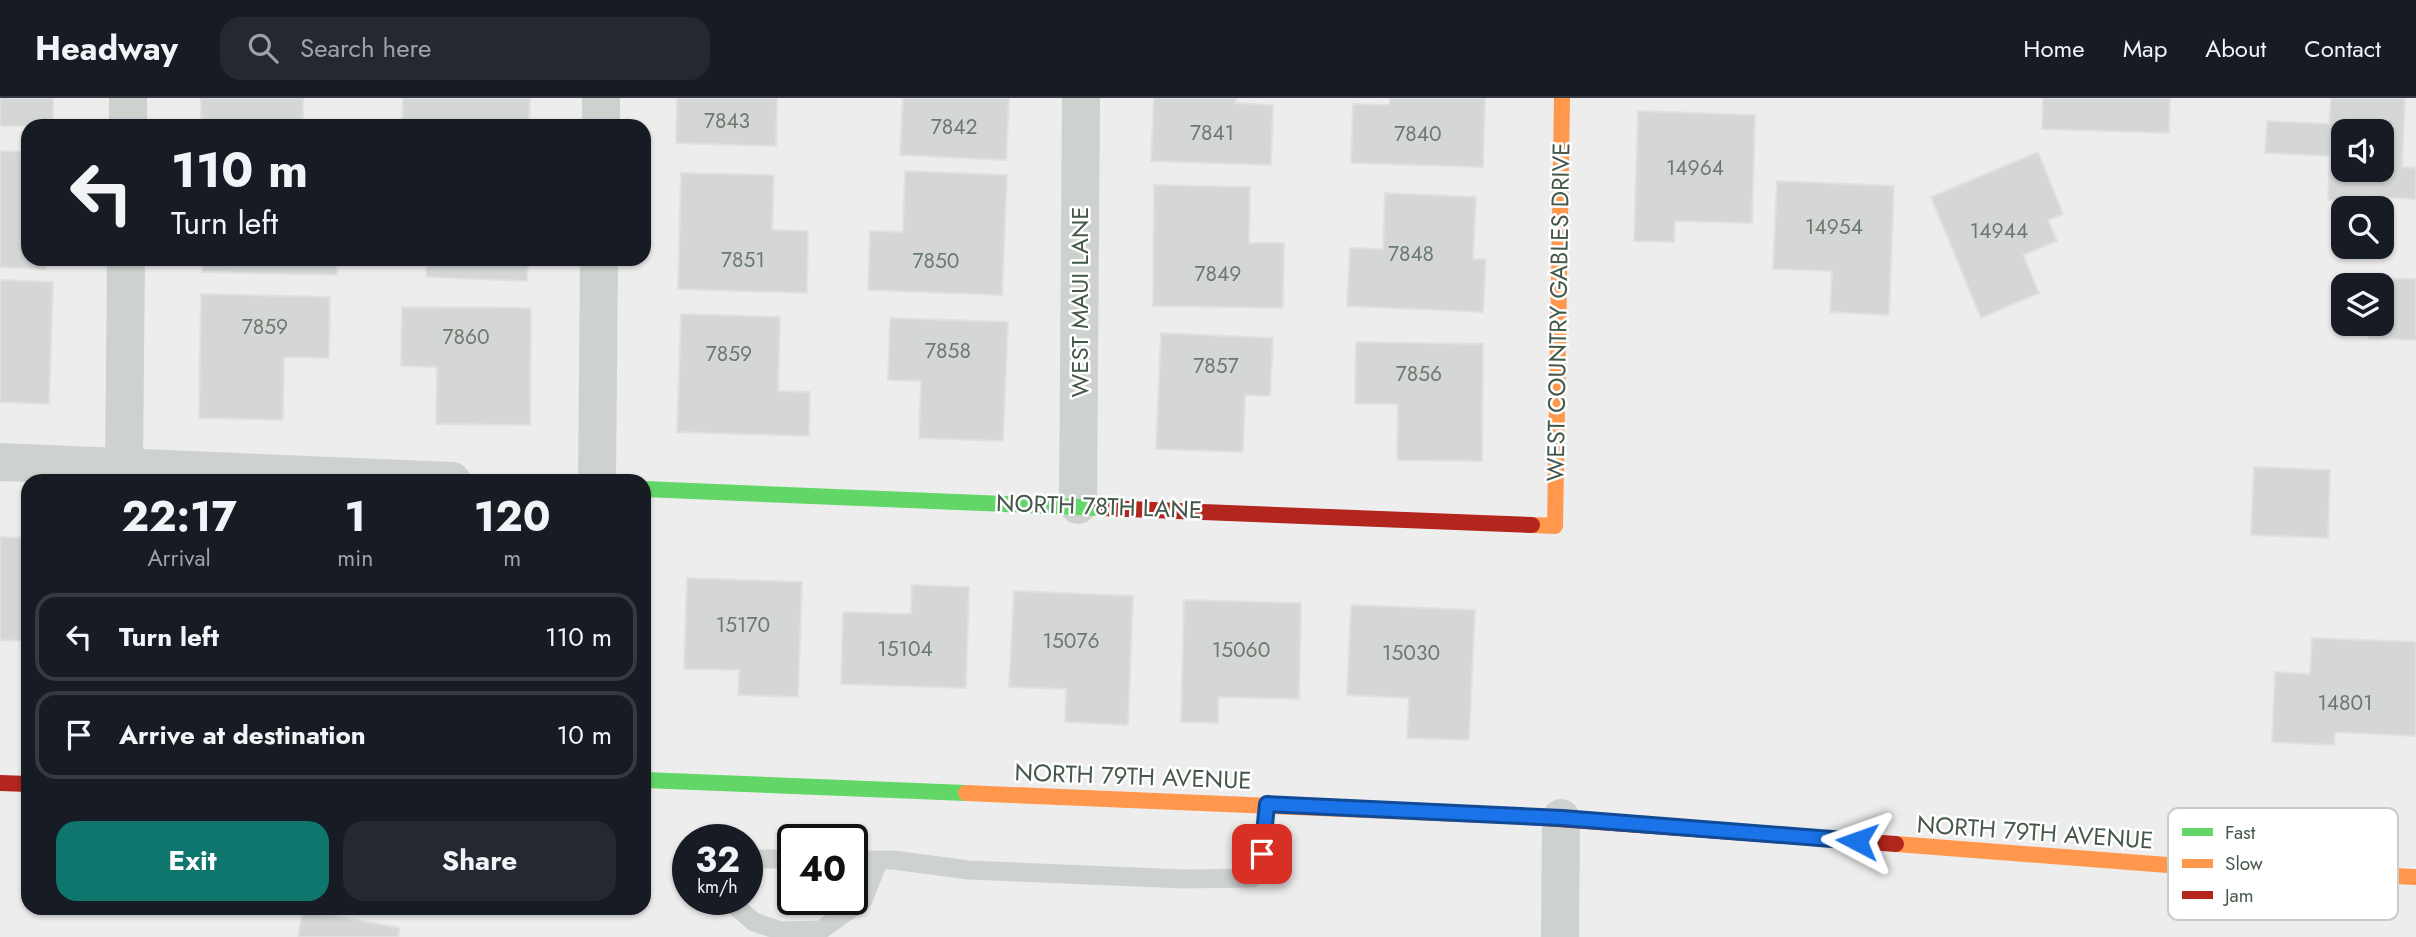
<!DOCTYPE html>
<html lang="en">
<head>
<meta charset="utf-8">
<style>
  :root { --surface:#171b24; --page:#242831; --text:#f1f3f6; --muted:#9ea1a6; --line:#363941; --accent:#0f766e }
  body { margin:0; font-family:Jost,sans-serif; background:var(--page); color:var(--text); height:100vh; display:flex; flex-direction:column; font-size:26px; white-space:nowrap }
  * { box-sizing:border-box; margin:0 }
  p { font-size:23px; color:var(--muted) }
  .icon { flex:none; width:38px; height:38px; fill:none; stroke:currentColor; stroke-width:2; stroke-linecap:round; stroke-linejoin:round }
  .map { position:relative; flex:1; overflow:hidden }
  .details { position:absolute; left:21px; top:376px; width:630px; height:441px; display:flex; flex-direction:column; background:var(--surface); border-radius:21px; box-shadow:0 2px 5px #0004 }
  .details>* { flex:none }
  .banner { position:absolute; left:21px; top:21px; width:630px; height:147px; border-radius:21px; box-shadow:0 2px 5px #0004; background:#171b24; color:var(--text); overflow:hidden }
  .tools { position:absolute; left:2331px; top:21px; display:grid; gap:14px }
  .tools a { display:grid; place-items:center; width:63px; height:63px; border-radius:14px; background:var(--surface); box-shadow:0 2px 5px #0004; font-size:35px }
  .speed { position:absolute; left:672px; top:726px; display:flex; gap:14px; font-size:35px; font-weight:700; text-align:center }
  .speed>* { display:grid; place-content:center; width:91px; height:91px; border-radius:50%; background:var(--surface); box-shadow:0 2px 5px #0004; line-height:1 }
  .speed small { font-size:18px; font-weight:400 }
  .speed .limit { border:4px solid #111; border-radius:10px; background:#fff; color:#111 }
  .pin { position:absolute; display:grid; place-items:center; width:60px; height:60px; color:#fff; margin:-30px; border-radius:14px; box-shadow:0 4px 10px #0006 }
  .me { position:absolute; width:77px; margin:-38px; rotate:274deg; stroke-linejoin:round; filter:drop-shadow(0 0 5px #0008) }
  .turn { display:flex; align-items:center; gap:24px; height:147px; padding:0 35px; font-size:32px }
  .turn .icon { width:91px; height:91px; stroke-width:2.5 }
  .turn b { display:block; font-size:49px; line-height:60px }
  .eta { display:flex; justify-content:space-evenly; align-items:center; height:119px; text-align:center }
  .eta b { font-size:42px; font-weight:700; line-height:49px }
  .button { display:flex; gap:14px; margin-top:auto; padding:14px 35px }
  .button a { flex:1; height:80px; border-radius:21px; background:var(--accent); color:#fff; font-size:28px; font-weight:700; line-height:80px; text-align:center }
  .button a+a { background:var(--page); color:var(--text) }
  ul { padding:0; list-style:none }
  li { display:flex; align-items:center; gap:21px; height:88px; margin:0 14px 10px; padding:0 21px; border:4px solid var(--line); border-radius:21px }
  li div { flex:1 }
  li b { display:block; font-size:26px }
  li em { font-style:normal }
  header { display:flex; align-items:center; gap:42px; box-sizing:border-box; height:98px; padding:0 35px; background:var(--surface); border-bottom:2px solid var(--line) }
  header strong { font-size:33px }
  nav { display:flex; gap:38px; margin-inline-start:auto; font-size:24px }
  .search { width:490px; height:63px; background:var(--page); display:flex; align-items:center; gap:18px; box-sizing:border-box; padding:0 24px; border-radius:21px; color:var(--muted); font-size:26px }
  .map>svg:first-child { display:block }
  .building { fill:#d5d7d6; stroke:#dfe0e0; stroke-width:2; fill-rule:evenodd }
  .lines { fill:none; stroke-linecap:round; stroke-linejoin:round }
  .lane { stroke:#ced2cf; stroke-width:19 }
  .street { stroke:#ced2cf; stroke-width:38 }
  .fast { stroke:#63d668; stroke-width:16 }
  .slow { stroke:#ff974d; stroke-width:16 }
  .jam { stroke:#b3261e; stroke-width:16 }
  .route-casing { stroke:#114b97; stroke-width:18 }
  .route { stroke:#1a73e8; stroke-width:12 }
  .labels { text-anchor:middle; dominant-baseline:central; stroke-width:5; stroke-linejoin:round; paint-order:stroke }
  .number-label { font-size:21px; fill:#6a7a6e }
  .street-label { font-size:24px; fill:#45594a; stroke:#fff }
  .key { fill:#fff; stroke:#c7cdc9; stroke-width:2 }
  .key-label { font-size:19px; fill:#45594a }
</style>
</head>
<body>
<header>
<strong>Headway</strong>
<div class="search"><svg class="icon" aria-label="search" viewBox="0 0 24 24"><circle cx="10" cy="10" r="6"/><path d="M15 15l6 6"/></svg>Search here</div>
<nav><a>Home</a><a>Map</a><a>About</a><a>Contact</a></nav>
</header>
<div class="map">
<svg width="2416" height="839" viewBox="0 0 2416 839">
  <rect width="100%" height="100%" fill="#eeedee"/>
  <path class="building" d="M0 0H53V28H0Z
    M201 0H303V28H201Z
    M403 0H530L529 28H402Z
    M677 0H777L776 48 676 45Z
    M903 0H1009L1006 62 900 57Z
    M1154 0H1236L1235 5 1273 7 1271 67 1151 63Z
    M1390 0H1485L1483 69 1351 65 1353 6 1389 7Z
    M2043 0H2170L2169 35 2042 31Z
    M2331 0H2405L2402 69 2416 70V101L2360 98V104L2328 102 2330 58 2265 55 2267 23 2329 26ZM2343 33H2382V72H2343Z
    M1638 13 1755 17 1752 125 1675 123 1674 144 1634 143Z
    M0 53 28 54V161H45V171L0 169Z
    M2038 54 2063 116 2048 122 2057 143 2023 157 2039 195 1981 220 1931 99Z
    M905 73 1007 77 1002 197 868 192 870 133 903 134Z
    M681 75 774 77 772 132 808 133 807 195 678 191Z
    M1777 83 1894 88 1889 217 1830 214 1832 173 1773 171Z
    M1154 87 1250 89 1249 145H1284L1283 210 1153 208Z
    M1385 95 1476 99 1473 161H1486L1483 214 1347 208 1350 150 1383 151Z
    M202 161H337V177L202 174Z
    M427 161H528L527 183 426 179Z
    M2370 180 2416 181V242L2368 240V226H2382V187H2369Z
    M0 182 53 184 49 306 0 304Z
    M201 196 330 199 329 260 284 259 283 322 199 320Z
    M402 209 531 210 530 327 436 326 437 269 401 268Z
    M681 216 780 219 778 293 810 294 809 338 677 334Z
    M890 220 1008 224 1003 343 919 340 921 283 888 282Z
    M1161 235 1273 240 1270 298 1245 297 1243 354 1156 351Z
    M1356 244 1483 246 1482 363 1397 362 1398 306H1355Z
    M2254 369 2330 372 2328 440 2251 437Z
    M0 439 28 440V543L0 542Z
    M687 480 802 484 798 599 738 597 739 572 684 571Z
    M912 487 969 489 966 590 841 586 843 514 911 516Z
    M1014 493 1133 498 1128 627 1065 624 1066 591 1009 589Z
    M1184 502 1301 505 1299 601 1218 599V625L1181 624Z
    M1351 507 1475 512 1469 642 1407 640 1409 600 1347 597Z
    M2312 540 2416 544V638L2335 634 2334 647 2272 644 2275 574 2310 576Z
    M303 812 400 830 398 839H298Z"/>
  <g class="lines">
    <path class="lane" d="M852 762H893L969 772 1184 781 1252 780 1262 756 1267 706
      M747 770 759 761H793
      M734 802V807L754 824 781 833 821 832 863 802 879 762"/>
    <path class="street" d="M128 28V0
      M601 28V0
      M0 364 452 383
      M124 371 126 161
      M597 383 599 161
      M1078 407 1081 0
      M1560 839 1561 720"/>
    <path class="fast" d="M644 391 1102 410
      M644 682 966 695"/>
    <path class="slow" d="M1532 427 1555 428 1562 0
      M966 695 1531 719
      M1896 746 2206 770 2416 779"/>
    <path class="jam" d="M1102 410 1532 427
      M0 685 28 686
      M1531 719 1896 746"/>
  </g>
  <g class="lines">
    <g class="route-casing">
      <path id="route" d="M1262 756 1267 706 1562 720 1857 743"/>
    </g>
    <use href="#route" class="route"/>
  </g>
  <g class="labels">
    <g class="number-label">
      <text x="727" y="23">7843</text>
      <text x="954" y="29">7842</text>
      <text x="1212" y="35">7841</text>
      <text x="1418" y="36">7840</text>
      <text x="1695" y="70">14964</text>
      <text x="1834" y="129">14954</text>
      <text x="1999" y="133">14944</text>
      <text x="1411" y="156">7848</text>
      <text x="743" y="162">7851</text>
      <text x="936" y="163">7850</text>
      <text x="1218" y="176">7849</text>
      <text x="265" y="229">7859</text>
      <text x="466" y="239">7860</text>
      <text x="948" y="253">7858</text>
      <text x="729" y="256">7859</text>
      <text x="1216" y="268">7857</text>
      <text x="1419" y="276">7856</text>
      <text x="743" y="527">15170</text>
      <text x="1071" y="543">15076</text>
      <text x="905" y="551">15104</text>
      <text x="1241" y="552">15060</text>
      <text x="1411" y="555">15030</text>
      <text x="2345" y="605">14801</text>
    </g>
    <g class="street-label">
      <text transform="translate(1079 204) rotate(-90)">WEST MAUI LANE</text>
      <text transform="translate(1558 214) rotate(-89)">WEST COUNTRY GABLES DRIVE</text>
      <text transform="translate(1099 408) rotate(2)">NORTH 78TH LANE</text>
      <text transform="translate(1133 678) rotate(2)">NORTH 79TH AVENUE</text>
      <text transform="translate(2035 734) rotate(4)">NORTH 79TH AVENUE</text>
    </g>
  </g>
  <rect x="2168" y="710" width="230" height="112" rx="10" class="key"/>
  <rect x="2182" y="730" width="31" height="8" fill="#63d668"/>
  <rect x="2182" y="761" width="31" height="9" fill="#ff974d"/>
  <rect x="2182" y="793" width="31" height="8" fill="#b3261e"/>
  <g class="key-label">
    <text x="2225" y="741">Fast</text>
    <text x="2225" y="772">Slow</text>
    <text x="2225" y="804">Jam</text>
  </g>
</svg>
<div class="tools">
<a><svg class="icon" aria-label="sound" viewBox="0 0 24 24"><path d="M4 9h4l5-4v14l-5-4H4zM17 9q2 3 0 6"/></svg></a>
<a><svg class="icon" aria-label="search" viewBox="0 0 24 24"><circle cx="10" cy="10" r="6"/><path d="M15 15l6 6"/></svg></a>
<a><svg class="icon" aria-label="layers" viewBox="0 0 24 24"><path d="M12 4l9 5-9 5-9-5zM3 14l9 5 9-5"/></svg></a>
</div>
<div class="speed"><div>32<small>km/h</small></div><div class="limit">40</div></div>
<div class="pin" style="left:1262px;top:756px;background:#d93025"><svg class="icon" aria-label="arrive" viewBox="0 0 24 24"><path d="M6 21V4h12l-3 4 3 4H6"/></svg></div>
<svg class="me" style="left:1857px;top:743px" viewBox="-20 -20 40 40"><path d="M0-17L14 15 0 8-14 15z" fill="#1a73e8" stroke="#fff" stroke-width="4"/></svg>
<div class="banner">
<div class="turn"><svg class="icon" aria-label="left" viewBox="0 0 24 24"><path d="M17 20v-9H6M10 6l-5 5 5 5"/></svg><div><b>110 m</b>Turn left</div></div>
</div>
<section class="details">
<div class="eta">
<div><b>22:17</b><p>Arrival</p></div>
<div><b>1</b><p>min</p></div>
<div><b>120</b><p>m</p></div>
</div>
<ul>
<li><svg class="icon" aria-label="left" viewBox="0 0 24 24"><path d="M17 20v-9H6M10 6l-5 5 5 5"/></svg><div><b>Turn left</b></div><em>110 m</em></li>
<li><svg class="icon" aria-label="arrive" viewBox="0 0 24 24"><path d="M6 21V4h12l-3 4 3 4H6"/></svg><div><b>Arrive at destination</b></div><em>10 m</em></li>
</ul>
<div class="button"><a>Exit</a><a>Share</a></div>
</section>
</div>
</body>
</html>
